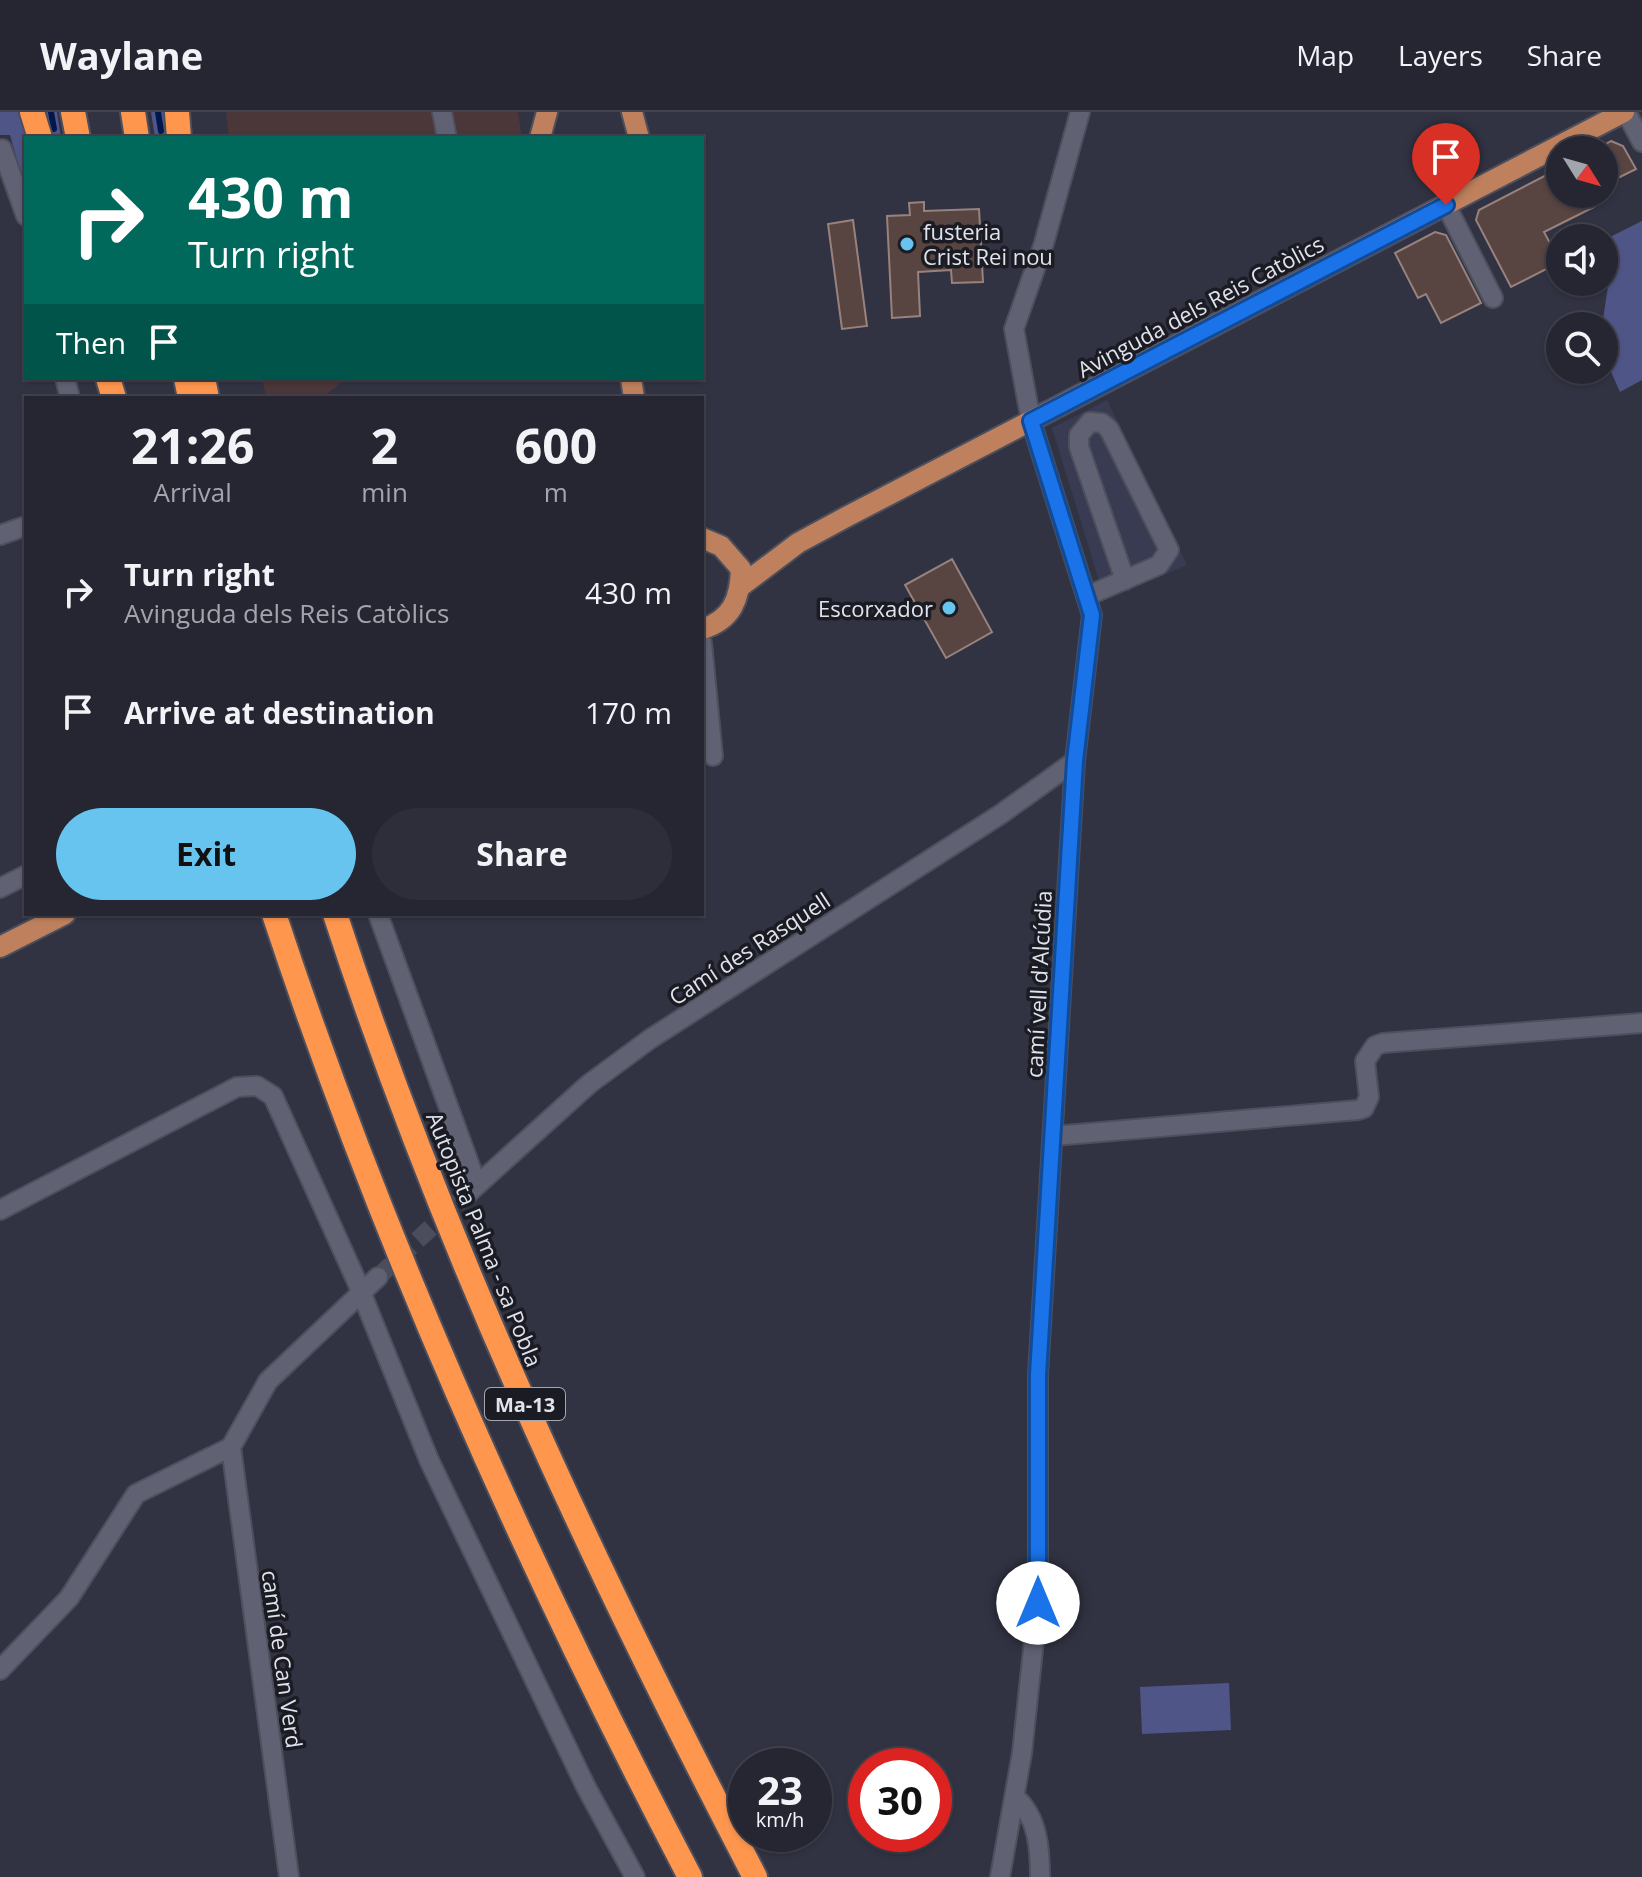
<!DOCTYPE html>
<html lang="en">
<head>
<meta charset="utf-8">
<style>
  :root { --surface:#252632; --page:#2d2e3a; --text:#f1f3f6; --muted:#a3a5ac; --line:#42434d; --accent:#66c4ef }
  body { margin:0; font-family:"Open Sans",sans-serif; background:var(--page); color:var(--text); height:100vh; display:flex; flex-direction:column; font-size:30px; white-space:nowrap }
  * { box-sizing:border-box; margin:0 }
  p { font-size:26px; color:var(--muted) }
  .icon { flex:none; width:44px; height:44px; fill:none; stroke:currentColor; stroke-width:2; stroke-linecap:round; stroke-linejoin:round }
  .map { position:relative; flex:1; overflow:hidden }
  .drawer { position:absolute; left:24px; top:284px; width:680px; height:520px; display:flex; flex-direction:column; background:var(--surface); border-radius:0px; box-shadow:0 2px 6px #0004,0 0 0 2px var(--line) }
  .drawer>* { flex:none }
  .banner { position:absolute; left:24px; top:24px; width:680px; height:244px; border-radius:0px; box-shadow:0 2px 6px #0004,0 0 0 2px var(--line); background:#00695c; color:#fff; overflow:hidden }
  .needle { width:52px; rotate:127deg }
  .buttons { position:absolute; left:1546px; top:24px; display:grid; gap:16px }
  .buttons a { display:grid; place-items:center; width:72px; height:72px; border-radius:50%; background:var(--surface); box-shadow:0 2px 6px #0004,0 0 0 2px var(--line); font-size:40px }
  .speed { position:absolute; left:728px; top:1636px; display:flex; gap:16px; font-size:40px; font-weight:700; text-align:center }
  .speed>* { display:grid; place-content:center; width:104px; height:104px; border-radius:50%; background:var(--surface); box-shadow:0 2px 6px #0004,0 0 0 2px var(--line); line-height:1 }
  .speed small { font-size:20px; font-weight:400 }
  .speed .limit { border:12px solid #d22; background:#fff; color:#111 }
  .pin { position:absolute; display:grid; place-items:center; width:68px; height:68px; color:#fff; margin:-82px -34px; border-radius:50% 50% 50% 0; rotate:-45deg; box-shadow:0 0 8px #0007 }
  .pin .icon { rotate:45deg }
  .me { position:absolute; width:88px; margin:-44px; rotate:0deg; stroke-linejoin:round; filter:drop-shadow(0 0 6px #0008) }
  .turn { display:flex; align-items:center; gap:28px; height:168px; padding:0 32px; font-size:36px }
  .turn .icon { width:104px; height:104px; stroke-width:2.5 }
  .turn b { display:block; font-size:56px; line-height:68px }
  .then { display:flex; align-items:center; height:76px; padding:0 32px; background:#0003; gap:16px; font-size:30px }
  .eta { display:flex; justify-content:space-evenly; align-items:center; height:136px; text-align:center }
  .eta b { font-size:48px; font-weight:700; line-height:56px }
  .primary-button { display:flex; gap:16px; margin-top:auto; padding:16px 32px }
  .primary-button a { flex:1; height:92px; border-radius:48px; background:var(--accent); color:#111; font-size:32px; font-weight:700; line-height:92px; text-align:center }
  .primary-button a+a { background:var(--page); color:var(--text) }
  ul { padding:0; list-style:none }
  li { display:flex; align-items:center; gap:24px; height:120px; padding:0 32px }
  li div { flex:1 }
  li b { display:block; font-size:30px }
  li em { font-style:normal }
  header { display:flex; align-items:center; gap:48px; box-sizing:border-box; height:112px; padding:0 40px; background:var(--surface); border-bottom:2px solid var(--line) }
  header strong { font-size:38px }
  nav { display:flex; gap:44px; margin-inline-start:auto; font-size:28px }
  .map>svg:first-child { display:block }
  .built { fill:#383b51 }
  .medical { fill:#4b3639 }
  .green { fill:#505588 }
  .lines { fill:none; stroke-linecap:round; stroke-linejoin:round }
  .stream { stroke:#00174c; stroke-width:6 }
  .building { fill:#584440; stroke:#98827e; stroke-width:2 }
  .minor-tunnel { stroke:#4b4d5c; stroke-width:18; stroke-dasharray:18 9; stroke-linecap:butt }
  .minor-casing { stroke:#4d4f5c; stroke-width:22 }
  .major-casing { stroke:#4d4f5c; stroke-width:24 }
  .highway-casing { stroke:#4d4f5c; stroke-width:28 }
  .minor { stroke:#606274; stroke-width:18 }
  .major { stroke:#bf815d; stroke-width:20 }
  .highway { stroke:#ff964e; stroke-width:24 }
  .route-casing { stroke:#114b97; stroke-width:20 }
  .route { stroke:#1a73e8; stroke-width:14 }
  .poi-dot { fill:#66c4ef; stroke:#1b1c23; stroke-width:3 }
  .labels { text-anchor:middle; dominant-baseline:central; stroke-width:7; stroke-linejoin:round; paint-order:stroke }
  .shield { fill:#1b1c23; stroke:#a5a7b0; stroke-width:2 }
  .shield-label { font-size:20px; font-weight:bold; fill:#e0e2ec }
  .poi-label { font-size:22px; fill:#e0e2ec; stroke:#1b1c23; text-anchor:start }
  .street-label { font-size:22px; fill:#e0e2ec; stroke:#1b1c23 }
</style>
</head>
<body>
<header>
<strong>Waylane</strong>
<nav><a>Map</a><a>Layers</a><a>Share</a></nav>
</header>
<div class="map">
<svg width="1642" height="1765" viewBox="0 0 1642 1765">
  <rect width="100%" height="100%" fill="#313343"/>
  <path class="built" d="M1107 288 1187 453 1105 488 1052 316Z"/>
  <path class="medical" d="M226 0H518L522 26H229Z
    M262 266H347L322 286H266Z"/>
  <path class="green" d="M0 0H18L26 26V79L10 23H0Z
    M41 0H57L61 26H49Z
    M151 0H168V26H155Z
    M1642 109V268L1620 280 1604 244 1602 214 1611 154 1604 128Z
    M1229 1571 1231 1618 1142 1622 1140 1575Z"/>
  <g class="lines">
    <path class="stream" d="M51 0 54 17
      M158 0 161 19"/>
  </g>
  <path class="building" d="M1611 29 1623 34 1636 57 1604 73V33Z
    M1560 56V82H1587L1594 95 1544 120 1560 150 1511 175 1476 108 1479 98Z
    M924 90V99L979 97 983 170 952 171 951 158 918 160 920 204 892 206 887 104 910 103 909 91Z
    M853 108 867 214 842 217 828 112Z
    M1435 120 1446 123 1481 191 1441 211 1426 182 1418 186 1395 141Z
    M952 447 992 520 946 546 905 473Z"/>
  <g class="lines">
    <path class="minor-tunnel" d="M378 1165 465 1084"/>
    <g class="minor-casing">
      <path id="minor" d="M442 0 447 26
        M1626 0 1642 30
        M2 37 26 104
        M1446 93 1493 186
        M65 266 70 286
        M0 423 26 414
        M1087 484 1159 453 1169 438 1109 317 1102 311 1090 310 1079 323V335L1125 468
        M702 531 713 644
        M0 776 26 763
        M378 802 477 1073
        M1054 1024 1358 998 1364 996 1369 985 1365 949 1375 934 1383 931 1642 911
        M465 1084 589 972 650 927 1001 702 1075 649
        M0 1098 237 975 257 974 273 984 357 1170 429 1348 586 1675 635 1765
        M231 1335 289 1765
        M0 1558 69 1486 136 1382 231 1335 268 1269 378 1165
        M1015 1685C1038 1705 1040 1737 1040 1765
        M1000 1765 1022 1641 1038 1491V1263L1075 649 1092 503 1031 309 1014 217 1044 131 1080 0"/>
    </g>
    <g class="major-casing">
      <path id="major" d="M632 0 639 26
        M540 26 547 0
        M631 266 634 286
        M702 426 721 434 741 457C740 487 732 508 702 517
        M741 474 798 431 848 404 1624 0
        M0 835 65 802"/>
    </g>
    <g class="highway-casing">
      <path id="highway" d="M32 0 40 26
        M73 0 78 26
        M133 0 137 26
        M177 0 179 26
        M108 266 114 286
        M186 266 190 286
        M203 266 207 286
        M274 802C384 1135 527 1454 690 1765
        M335 802C444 1136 593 1454 755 1765"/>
    </g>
    <use href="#minor" class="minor"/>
    <use href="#major" class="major"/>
    <use href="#highway" class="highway"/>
  </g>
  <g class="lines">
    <g class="route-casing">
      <path id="route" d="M1038 1491V1263L1075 649 1092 503 1031 309 1446 93"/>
    </g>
    <use href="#route" class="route"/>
  </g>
  <g class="poi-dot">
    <circle cx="907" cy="132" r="8"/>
    <circle cx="949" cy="496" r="8"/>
  </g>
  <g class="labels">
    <rect class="shield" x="485" y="1276" width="80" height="32" rx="6"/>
    <g class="shield-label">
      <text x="525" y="1292">Ma-13</text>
    </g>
    <g class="poi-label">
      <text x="923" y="119">fusteria<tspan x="923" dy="25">Crist Rei nou</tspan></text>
      <text x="933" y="496" text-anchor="end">Escorxador</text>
    </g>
    <g class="street-label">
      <text transform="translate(1200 194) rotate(-28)">Avinguda dels Reis Catòlics</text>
      <text transform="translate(749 836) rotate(-33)">Camí des Rasquell</text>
      <text transform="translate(1038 872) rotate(-87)">camí vell d'Alcúdia</text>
      <text transform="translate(485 1127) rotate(68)">Autopista Palma - sa Pobla</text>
      <text transform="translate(283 1547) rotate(82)">camí de Can Verd</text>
    </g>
  </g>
</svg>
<div class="buttons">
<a><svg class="needle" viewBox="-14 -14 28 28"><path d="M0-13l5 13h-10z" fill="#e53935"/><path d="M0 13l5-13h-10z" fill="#a3a5ac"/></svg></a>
<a><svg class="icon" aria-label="sound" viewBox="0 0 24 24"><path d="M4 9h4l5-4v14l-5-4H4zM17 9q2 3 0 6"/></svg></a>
<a><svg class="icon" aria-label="search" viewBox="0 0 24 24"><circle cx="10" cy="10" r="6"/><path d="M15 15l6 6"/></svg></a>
</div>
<div class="speed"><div>23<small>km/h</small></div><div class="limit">30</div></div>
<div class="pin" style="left:1446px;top:93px;background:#d93025"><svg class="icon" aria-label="arrive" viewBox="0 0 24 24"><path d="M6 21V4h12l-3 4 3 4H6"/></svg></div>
<svg class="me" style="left:1038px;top:1491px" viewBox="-20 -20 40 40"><circle r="19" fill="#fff"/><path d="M0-13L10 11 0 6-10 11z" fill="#1a73e8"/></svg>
<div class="banner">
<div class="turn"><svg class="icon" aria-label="right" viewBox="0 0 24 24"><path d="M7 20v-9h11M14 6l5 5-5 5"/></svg><div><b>430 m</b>Turn right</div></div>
<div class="then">Then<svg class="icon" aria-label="arrive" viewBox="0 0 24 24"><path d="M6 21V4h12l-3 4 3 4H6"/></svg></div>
</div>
<section class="drawer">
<div class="eta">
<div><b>21:26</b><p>Arrival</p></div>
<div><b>2</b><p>min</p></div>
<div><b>600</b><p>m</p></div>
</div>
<ul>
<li><svg class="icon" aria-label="right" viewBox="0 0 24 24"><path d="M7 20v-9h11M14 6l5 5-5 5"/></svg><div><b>Turn right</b><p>Avinguda dels Reis Catòlics</p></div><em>430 m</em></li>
<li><svg class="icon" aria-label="arrive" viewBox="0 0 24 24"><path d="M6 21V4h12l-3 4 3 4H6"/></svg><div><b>Arrive at destination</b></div><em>170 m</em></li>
</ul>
<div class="primary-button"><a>Exit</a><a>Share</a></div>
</section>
</div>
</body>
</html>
